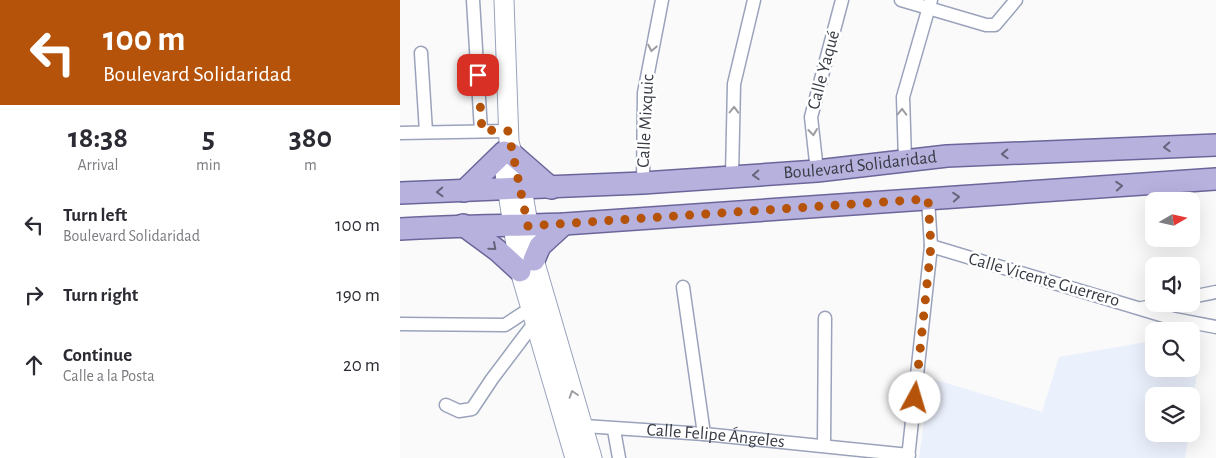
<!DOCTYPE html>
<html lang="en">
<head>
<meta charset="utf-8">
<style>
  :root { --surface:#fff; --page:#f2f2f3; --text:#2b2b33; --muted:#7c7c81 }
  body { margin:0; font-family:"Alegreya Sans",sans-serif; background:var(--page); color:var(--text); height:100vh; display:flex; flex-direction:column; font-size:19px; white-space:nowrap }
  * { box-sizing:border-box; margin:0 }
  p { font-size:16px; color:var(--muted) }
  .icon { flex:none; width:28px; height:28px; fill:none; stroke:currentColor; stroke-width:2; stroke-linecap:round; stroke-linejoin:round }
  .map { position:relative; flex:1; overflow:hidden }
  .sheet { display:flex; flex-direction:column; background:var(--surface); width:400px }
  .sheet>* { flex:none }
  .hud { background:#b45309; color:#fff; overflow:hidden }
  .needle { width:32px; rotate:81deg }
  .tools { position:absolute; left:745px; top:192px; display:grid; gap:10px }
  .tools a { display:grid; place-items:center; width:55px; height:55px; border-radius:10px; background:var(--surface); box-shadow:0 5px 20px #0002; font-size:25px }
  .pin { position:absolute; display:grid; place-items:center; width:42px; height:42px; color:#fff; margin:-21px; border-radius:10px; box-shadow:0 2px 8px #0006 }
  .me { position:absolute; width:55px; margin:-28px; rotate:6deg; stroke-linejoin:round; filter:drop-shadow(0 0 4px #0008) }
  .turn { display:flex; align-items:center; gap:18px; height:105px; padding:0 20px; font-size:22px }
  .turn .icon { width:65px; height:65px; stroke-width:2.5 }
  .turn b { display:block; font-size:35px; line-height:42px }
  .eta { display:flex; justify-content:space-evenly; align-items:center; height:85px; text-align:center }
  .eta b { font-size:30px; font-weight:700; line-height:35px }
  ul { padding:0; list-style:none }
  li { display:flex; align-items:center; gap:15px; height:70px; padding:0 20px }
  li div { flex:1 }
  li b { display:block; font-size:19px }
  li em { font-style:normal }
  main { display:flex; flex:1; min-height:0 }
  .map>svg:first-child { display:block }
  .built { fill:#ebf0fd }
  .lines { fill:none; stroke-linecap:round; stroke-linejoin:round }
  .street-casing { stroke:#9aa3bb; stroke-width:15 }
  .secondary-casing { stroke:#9aa3bb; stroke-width:21 }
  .primary-casing { stroke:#6b669a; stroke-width:24 }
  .street { stroke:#fff; stroke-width:12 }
  .secondary { stroke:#fff; stroke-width:19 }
  .primary { stroke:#b7b1de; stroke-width:21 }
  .oneway { stroke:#9b9da2 }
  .oneway2 { stroke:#64647a }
  .route { stroke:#b45309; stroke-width:9; stroke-dasharray:0 16.2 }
  .labels { text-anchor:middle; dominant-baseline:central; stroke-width:5; stroke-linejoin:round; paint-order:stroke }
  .street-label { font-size:18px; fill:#373b44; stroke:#fff }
</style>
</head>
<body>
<main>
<section class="sheet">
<div class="hud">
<div class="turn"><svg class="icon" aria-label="left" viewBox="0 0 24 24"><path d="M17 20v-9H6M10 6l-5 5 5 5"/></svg><div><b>100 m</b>Boulevard Solidaridad</div></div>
</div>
<div class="eta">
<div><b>18:38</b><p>Arrival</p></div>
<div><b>5</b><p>min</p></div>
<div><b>380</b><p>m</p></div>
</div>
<ul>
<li><svg class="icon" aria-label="left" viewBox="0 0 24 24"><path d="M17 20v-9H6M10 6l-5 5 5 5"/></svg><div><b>Turn left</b><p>Boulevard Solidaridad</p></div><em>100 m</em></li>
<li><svg class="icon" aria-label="right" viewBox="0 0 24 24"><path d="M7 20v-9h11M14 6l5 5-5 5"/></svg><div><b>Turn right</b></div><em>190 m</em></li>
<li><svg class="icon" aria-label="ahead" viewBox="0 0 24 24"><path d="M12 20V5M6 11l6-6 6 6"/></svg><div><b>Continue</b><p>Calle a la Posta</p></div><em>20 m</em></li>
</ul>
</section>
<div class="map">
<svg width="816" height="458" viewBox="0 0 816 458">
  <rect width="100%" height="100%" fill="#fafafa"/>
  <path class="built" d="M748 333 754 335V369H791V348L800 351 791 415V396H754V434H789L785 458H519L530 378 642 412 659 357 746 342Z"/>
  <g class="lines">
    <g class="street-casing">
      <g id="street">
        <path d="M73 0 81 131"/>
        <path d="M501 0 586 25H595L616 0"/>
        <path d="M21 53 26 132"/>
        <path d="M0 133 108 131"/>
        <path d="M505 160 503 97 531 0"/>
        <path d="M417 171 411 117 442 0"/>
        <path d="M332 176 334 84 354 0"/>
        <path d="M243 183 244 93 262 0"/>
        <path d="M531 246 774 319 816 327"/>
        <path d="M283 287 304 434"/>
        <path d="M791 297 816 292"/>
        <path d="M742 308 763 304"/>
        <path d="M0 324 105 325 131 308"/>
        <path d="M46 405 59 411 72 409 92 379 135 322"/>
        <path id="s1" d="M184 426 304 434 509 455"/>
        <path d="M214 430 219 458"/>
        <path d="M424 445 425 318"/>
        <path d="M508 458 531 246 528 199"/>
      </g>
    </g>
    <g class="secondary-casing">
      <path id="secondary" d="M104 0 109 142 122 188 134 260 192 458
        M105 173 120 271 175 458"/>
    </g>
    <g class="primary-casing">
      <g id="primary">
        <path d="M112 154 151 188"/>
        <path d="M64 191 104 152"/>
        <path id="s2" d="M0 193 243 183 417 171 547 156 816 145"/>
        <path d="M63 225 97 250 120 271"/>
        <path d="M0 229C55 225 109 226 164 224L816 179"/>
        <path d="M134 260 140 246 164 224"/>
      </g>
    </g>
    <use href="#street" class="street"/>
    <use href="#secondary" class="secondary"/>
    <use href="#primary" class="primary"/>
  </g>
  <defs><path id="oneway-chevron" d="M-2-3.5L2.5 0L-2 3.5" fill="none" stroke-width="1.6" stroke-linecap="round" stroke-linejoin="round" transform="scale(1.25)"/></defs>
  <g class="oneway">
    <use href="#oneway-chevron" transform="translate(252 48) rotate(101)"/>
    <use href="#oneway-chevron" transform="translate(334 110) rotate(-89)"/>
    <use href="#oneway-chevron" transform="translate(502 112) rotate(-89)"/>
    <use href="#oneway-chevron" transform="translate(413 132) rotate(84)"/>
    <use href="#oneway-chevron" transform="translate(173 394) rotate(-108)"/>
  </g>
  <g class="oneway2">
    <use href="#oneway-chevron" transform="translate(767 147) rotate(177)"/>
    <use href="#oneway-chevron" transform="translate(605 154) rotate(178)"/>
    <use href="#oneway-chevron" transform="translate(356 175) rotate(177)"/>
    <use href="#oneway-chevron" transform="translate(719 186) rotate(-4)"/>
    <use href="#oneway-chevron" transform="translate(40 192) rotate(178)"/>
    <use href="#oneway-chevron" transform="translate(556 197) rotate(-4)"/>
    <use href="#oneway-chevron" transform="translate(93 247) rotate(41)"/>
  </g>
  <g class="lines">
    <path class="route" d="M78 75 82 130 108 131 128 226 528 199 531 246 515 398"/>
  </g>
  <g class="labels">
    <g class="street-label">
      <text transform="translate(424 70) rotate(-75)">Calle Yaqué</text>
      <text transform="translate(246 121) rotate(-87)">Calle Mixquic</text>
      <text stroke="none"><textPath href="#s2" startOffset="461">Boulevard Solidaridad</textPath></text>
      <text transform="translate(644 280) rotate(16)">Calle Vicente Guerrero</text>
      <text stroke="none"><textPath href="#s1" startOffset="132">Calle Felipe Ángeles</textPath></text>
    </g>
  </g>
</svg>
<div class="tools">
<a><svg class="needle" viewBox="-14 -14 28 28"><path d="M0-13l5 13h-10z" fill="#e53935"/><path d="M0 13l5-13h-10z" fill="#7c7c81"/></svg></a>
<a><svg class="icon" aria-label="sound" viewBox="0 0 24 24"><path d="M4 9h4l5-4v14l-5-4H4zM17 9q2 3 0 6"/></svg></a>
<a><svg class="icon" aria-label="search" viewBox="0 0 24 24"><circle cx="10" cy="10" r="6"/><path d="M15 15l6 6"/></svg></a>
<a><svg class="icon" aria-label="layers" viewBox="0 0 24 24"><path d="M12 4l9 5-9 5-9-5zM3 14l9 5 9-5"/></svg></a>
</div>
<div class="pin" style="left:78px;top:75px;background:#d93025"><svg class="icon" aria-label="arrive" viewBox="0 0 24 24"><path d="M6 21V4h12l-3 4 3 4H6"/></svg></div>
<svg class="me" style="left:515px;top:398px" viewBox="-20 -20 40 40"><circle r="19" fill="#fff"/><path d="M0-13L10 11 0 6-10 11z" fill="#b45309"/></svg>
</div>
</main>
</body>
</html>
